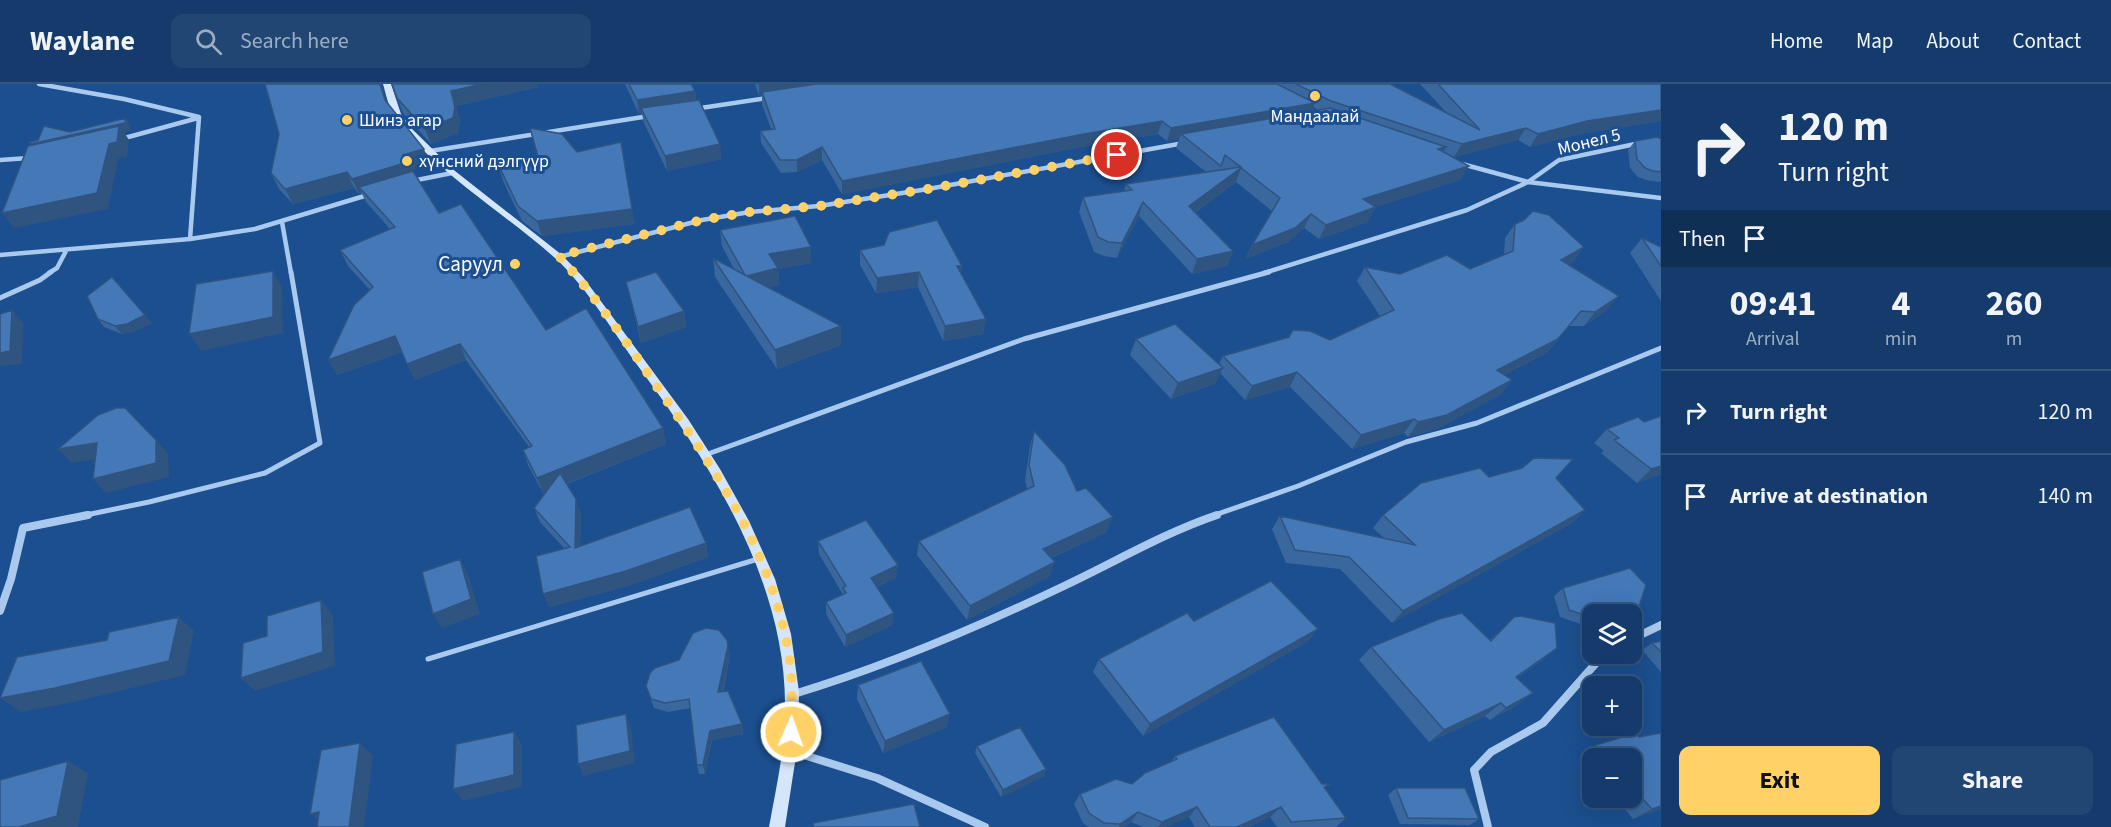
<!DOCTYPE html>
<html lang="en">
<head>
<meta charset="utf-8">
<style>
  :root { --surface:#143b6b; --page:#214673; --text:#f1f3f6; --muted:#9dadc1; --line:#33557e; --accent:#ffd166 }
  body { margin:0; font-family:"Source Sans 3",sans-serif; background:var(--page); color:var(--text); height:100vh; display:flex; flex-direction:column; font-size:22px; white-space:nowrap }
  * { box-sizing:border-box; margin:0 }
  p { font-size:20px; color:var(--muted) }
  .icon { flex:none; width:33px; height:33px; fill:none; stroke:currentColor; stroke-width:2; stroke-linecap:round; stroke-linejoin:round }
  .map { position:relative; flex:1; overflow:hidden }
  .details { display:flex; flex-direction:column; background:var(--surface); width:450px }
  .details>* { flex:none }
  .banner { background:#143b6b; color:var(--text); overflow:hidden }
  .tools { position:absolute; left:1582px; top:520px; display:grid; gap:12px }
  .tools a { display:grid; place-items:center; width:60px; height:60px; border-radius:12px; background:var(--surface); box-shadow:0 6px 24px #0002,0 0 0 2px var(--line); font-size:30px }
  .pin { position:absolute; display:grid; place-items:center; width:51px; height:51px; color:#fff; margin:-26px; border:3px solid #fff; border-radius:50%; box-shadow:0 2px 6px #0007 }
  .me { position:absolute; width:66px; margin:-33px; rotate:2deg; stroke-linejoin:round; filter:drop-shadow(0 0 4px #0008) }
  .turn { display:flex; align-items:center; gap:21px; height:126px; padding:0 18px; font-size:27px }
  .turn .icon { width:78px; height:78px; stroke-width:2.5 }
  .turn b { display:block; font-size:42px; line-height:51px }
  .then { display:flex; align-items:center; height:57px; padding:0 18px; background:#0003; gap:12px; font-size:22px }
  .eta { display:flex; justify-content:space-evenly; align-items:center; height:102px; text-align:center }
  .eta b { font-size:36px; font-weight:700; line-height:42px }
  .button { display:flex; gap:12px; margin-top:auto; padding:12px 18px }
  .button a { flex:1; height:69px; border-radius:12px; background:var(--accent); color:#111; font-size:24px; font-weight:700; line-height:69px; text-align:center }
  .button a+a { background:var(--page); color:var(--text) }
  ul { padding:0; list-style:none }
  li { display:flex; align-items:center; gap:18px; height:84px; padding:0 18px; border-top:2px solid var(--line) }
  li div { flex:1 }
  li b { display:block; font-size:22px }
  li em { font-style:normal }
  header { display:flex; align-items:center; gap:36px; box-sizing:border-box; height:84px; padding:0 30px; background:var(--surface); border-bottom:2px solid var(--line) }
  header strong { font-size:28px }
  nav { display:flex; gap:33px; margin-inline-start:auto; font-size:21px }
  .search { width:420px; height:54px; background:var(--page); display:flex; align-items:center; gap:15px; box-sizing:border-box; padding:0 21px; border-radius:12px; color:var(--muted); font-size:22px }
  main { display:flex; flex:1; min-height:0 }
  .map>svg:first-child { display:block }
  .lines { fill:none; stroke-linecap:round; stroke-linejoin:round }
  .lane { stroke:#a9c9ee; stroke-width:5 }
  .street-far2 { stroke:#a9c9ee; stroke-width:4.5 }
  .street-far1 { stroke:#a9c9ee; stroke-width:5 }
  .street { stroke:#a9c9ee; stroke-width:8 }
  .secondary { fill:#d6e6fa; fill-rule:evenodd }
  .wall { fill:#3a679d; fill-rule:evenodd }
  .shaded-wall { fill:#305480 }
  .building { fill:#4478b7; stroke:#305480; stroke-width:1.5 }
  .route { stroke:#ffd166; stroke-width:10; stroke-dasharray:0 18 }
  .poi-dot { fill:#ffd166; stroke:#1b4f8f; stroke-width:2 }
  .labels { text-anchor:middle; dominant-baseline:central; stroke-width:6; stroke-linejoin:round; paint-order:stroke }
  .far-poi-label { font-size:18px; fill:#fff; stroke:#1b4f8f; text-anchor:start }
  .far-street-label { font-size:18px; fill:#fff; stroke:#1b4f8f }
  .poi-label { font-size:21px; fill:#fff; stroke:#1b4f8f; text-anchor:end }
</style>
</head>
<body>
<header>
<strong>Waylane</strong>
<div class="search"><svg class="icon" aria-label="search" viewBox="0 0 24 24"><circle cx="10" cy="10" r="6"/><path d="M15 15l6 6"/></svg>Search here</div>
<nav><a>Home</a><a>Map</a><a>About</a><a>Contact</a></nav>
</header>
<main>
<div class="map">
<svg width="1661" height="743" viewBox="0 0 1661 743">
  <rect width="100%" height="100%" fill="#1b4f8f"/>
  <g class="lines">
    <path class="lane" d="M428 575 758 475"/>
    <path class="street-far2" d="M39 0 124 15 199 33 190 155
      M694 25 767 14
      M121 55 198 34
      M430 67 649 32
      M0 76 29 74
      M1462 80 1528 98 1661 114
      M412 97 452 89
      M282 138 291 189
      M0 171 190 155 255 145 371 110
      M559 173 702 136 750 128 819 122 928 105 1184 59
      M49 189 57 184 66 167
      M1264 189 1467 126 1528 98 1559 76 1640 59"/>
    <path class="street-far1" d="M0 214 40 196 51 188
      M705 371 1024 255 1269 188
      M81 432 149 418 265 389 320 359 291 188
      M1212 432 1298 402 1406 358 1477 339 1661 264"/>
    <path class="street" d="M0 527 11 495 23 444 88 431
      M1632 555 1661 541
      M794 610C887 582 976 544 1064 502 1115 478 1164 449 1217 431
      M791 667 877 694 985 743
      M1488 743 1474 686 1491 668 1543 639 1604 570"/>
    <path class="secondary" d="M383 0H391L401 30 412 45 455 87 562 171 583 193 688 335 720 385 749 437 775 495 791 550 799 608 798 659 785 743H769C776 704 785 666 785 626 787 498 711 381 638 282 614 249 585 201 555 174 513 137 466 107 425 68 414 56 401 45 393 30 388 21 386 10 383 0Z"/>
  </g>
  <path class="wall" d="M392 0H538V3L456 22 460 38 458 49 431 60 403 29Z
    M625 0H691L695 7 696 16 720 60 721 75 667 87 644 39 642 30H639Z
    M755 0H1390L1446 28 1420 0H1661V37L1579 50 1530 63 1518 56 1454 73 1448 70 1460 96 1375 123 1368 138 1319 155 1304 144 1288 158 1245 175 1252 161 1272 127 1236 98 1195 129 1233 167 1227 182 1192 190 1139 132 1117 174 1104 172 1094 168 1079 128 1083 113 1124 107 1126 100 1206 88 1176 64 1179 55 1167 57 1158 50 1081 63 842 110 822 76 797 88 781 89 761 59 760 47 771 45 762 20V11L759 12ZM1313 23 1319 26 1312 27Z
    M387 19 429 80 411 86 439 129 546 246 663 344 666 360 567 400 581 430 580 462 706 459 708 473 631 501 549 523 564 464 540 438 534 424 546 408 543 409 528 381 523 366 529 363 466 276 415 296 402 268 337 291 328 276 370 206 348 182 340 166 390 145 366 118 362 110H359L354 104 293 120 279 105 271 89Z
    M1661 55V97L1659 98 1646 96 1638 93 1630 84 1628 66 1635 57Z
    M621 58 634 140 542 152 522 137 503 97 499 82 577 68Z
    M1515 140 1584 163 1573 178 1568 180 1607 226 1584 242H1569L1547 269 1504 291 1512 296 1501 310 1437 345 1408 353 1404 349 1352 365 1290 303 1245 316 1220 289 1215 300 1171 315 1130 271 1136 255 1219 280 1223 272 1330 256 1380 232 1357 197 1365 183 1400 190 1470 185 1504 171 1505 154Z
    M720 146 811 179 778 185 779 201 768 203 841 242V261L777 285 715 193 713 174 734 185 722 162Z
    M1642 154 1661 163V217L1630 169Z
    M860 166 962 182 961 190 986 235 983 250 943 257 918 203 876 209 860 181Z
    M626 198 684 227 686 243 641 259Z
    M98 235 152 239 133 248 122 250 104 243Z
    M1661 332V390L1637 399 1601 369 1604 367 1594 359 1607 345 1644 338Z
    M1034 347 1107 448 1051 474 1050 492 967 536 917 471 919 457 1027 405 1025 396 1030 362Z
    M1489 393 1556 394 1585 426 1572 439 1392 539 1340 485 1286 479 1272 445 1280 432 1384 454 1373 444 1383 431Z
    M818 457 897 493 877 503 893 541 845 563 826 530V518L842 511V509L819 470Z
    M1630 484 1634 538 1632 540V531H1593V541L1589 543 1560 533 1554 512 1563 504Z
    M1514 533 1557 564 1541 577 1517 594 1516 622 1490 636 1485 632 1429 658 1359 576 1371 563 1490 556Z
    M1194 537 1318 545 1307 558 1143 652 1093 588 1099 575Z
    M1661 557V588L1642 566 1652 559Z
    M730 572 723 608 742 640 743 650 712 656 705 690H699L697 681 691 624 668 628 654 624 646 602 679 576Z
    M858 601 947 643 883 669 857 615Z
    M1639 653 1661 725 1633 735 1616 714H1632V675H1593V687L1580 671 1596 661Z
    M977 662 1046 685 1044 692 1001 713 975 669Z
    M1175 672 1325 705 1346 734 1336 743H1277L1270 733 1249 743H1195L1189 733 1165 743H1143L1131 738 1123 743H1089L1083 739 1074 720 1080 710 1132 700 1171 678Z
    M1396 704 1479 735 1470 741 1400 740 1388 711Z"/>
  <path class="shaded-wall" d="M380 0H382L391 31 385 16Z
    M482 0H538V3L456 22 460 38 458 49 431 60 425 45 451 7Z
    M759 0H836L762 8V11L759 12Z
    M695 7 697 21 641 24 642 30H639L637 16Z
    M1315 19 1310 31 1181 50 1179 55 1167 57 1171 44Z
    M1661 26V37L1579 50 1530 63 1538 50 1587 37Z
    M126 34 131 42 130 47 124 48 129 56 127 73 118 75 108 125 14 144 2 129 37 68 31 60Z
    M1162 37 1158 50 1081 63 842 110V97L1084 50Z
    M1526 44 1518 56 1454 73 1462 60Z
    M621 58 634 140 542 152 537 137Z
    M720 60 721 75 667 87 665 72Z
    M822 63V76L797 88V76Z
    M1446 63 1439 77 1438 65Z
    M424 65 429 80 411 86 414 94 359 103 362 110H359L352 95 403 71Z
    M1469 82 1460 96 1356 129 1363 115Z
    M1241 84 1236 98 1184 137 1189 122Z
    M347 88 354 104 293 120 285 105Z
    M1143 118 1139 132 1117 174 1122 159Z
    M1376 123 1368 138 1319 155 1326 141Z
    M1311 130 1304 144 1288 158 1245 175 1252 161Z
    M811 163V179L778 185 779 201 747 209 746 193 769 170Z
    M1584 163 1573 178 1550 190 1561 176Z
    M1233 167 1227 182 1192 190 1197 175Z
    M957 182H962L960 197Z
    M273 187 282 203 283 249 201 267 189 250Z
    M919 188 918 203 876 209 877 194Z
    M1619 212 1607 226 1584 242 1595 228Z
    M12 226 23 239 22 280 0 282V269Z
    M684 227 686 243 641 259 638 243Z
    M1581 227 1547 269 1486 300 1497 286Z
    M145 231 152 239 133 248 122 250 115 242Z
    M986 235 983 250 943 257 945 242Z
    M841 242V261L777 285 775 266Z
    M395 252 402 268 337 291 328 276Z
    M460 260 466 276 415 296 407 280Z
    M1223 284 1215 300 1171 315 1178 299Z
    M1297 288 1290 303 1245 316 1252 302Z
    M1512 296 1501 310 1437 345 1408 353 1418 338Z
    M1414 335 1404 349 1352 365 1361 351Z
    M663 344 666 360 543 409 537 394Z
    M156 356 168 370 169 393 106 409 93 395Z
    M97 359 109 373 72 379 58 365Z
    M1661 382V390L1637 399 1651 385Z
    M576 415 581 430 580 478 575 464Z
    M1585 426 1572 439 1392 539 1403 527Z
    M1113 433 1107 448 1039 479 1043 465Z
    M706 459 708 473 631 501 549 523 543 510Z
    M460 475 468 490 480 530 442 544 433 530Z
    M1055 478 1050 492 967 536 970 522Z
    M898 481 897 493 870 506 871 494Z
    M321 516 333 531 335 582 255 607 241 594Z
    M1623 525 1616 531H1609Z
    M894 529 893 541 845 563 846 551Z
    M179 533 194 547 185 591 74 618 21 628 0 614Z
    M1318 545 1307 558 1143 652 1150 640Z
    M728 562 730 572 720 618 718 608Z
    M1557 564 1541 577 1500 606 1516 593Z
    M1533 609 1516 622 1490 636 1506 624Z
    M1501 619 1485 632 1429 658 1444 646Z
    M626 630 631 643 635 679 584 692 578 680Z
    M950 630 947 643 883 669 885 657Z
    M742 640 743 650 712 656 705 690 703 681 710 647Z
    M514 648 522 661V703L463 717 453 705Z
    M360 659 373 672 364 743H349Z
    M68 677 88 689 78 743H19Z
    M1046 685 1044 692 1001 713 1003 706Z
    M1661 722V725L1633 735 1652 725Z
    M1197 723 1189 733 1165 743H1158L1162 738Z
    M1281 723 1270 733 1249 743H1237Z
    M319 728 324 741 310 730Z
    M1138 728 1131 738 1123 743H1118L1120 740Z"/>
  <path class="building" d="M265 0H380L385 16 424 65 403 71 408 78 352 95 347 88 285 105 271 89 279 50Z
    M392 0H482L451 7 455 23 453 34 425 45 397 14Z
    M629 0H691L695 7 637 16Z
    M816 0H1277L1315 19 1171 44 1162 37 1084 50 842 97 822 63 797 76H780L760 47 775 45 762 8Z
    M1296 0H1390L1480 46 1438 0H1661V26L1587 37 1538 50 1526 44 1462 60 1331 17Z
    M699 16 720 60 665 72 641 24Z
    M1330 24 1446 63 1438 65 1469 82 1363 115 1376 123 1326 141 1311 130 1295 144 1252 161 1280 114 1241 84 1189 122 1233 167 1197 175 1143 118 1122 159 1108 158 1098 153 1083 113 1132 106 1126 100 1241 83 1225 71 1221 82 1181 50Z
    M126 34 125 39 31 60 30 58 38 56 44 42 70 48Z
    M119 42 117 58 109 60 97 109 2 129 28 62Z
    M530 44 562 50 577 68 621 58 632 125 537 137 518 122 499 82 538 73Z
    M1657 53 1661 55V88L1653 87 1645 84 1637 75 1635 57Z
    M413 87 439 129 461 120 546 246 586 224 663 344 537 394 523 366 532 362 460 260 407 280 395 252 328 276 354 221 373 203 340 166 395 143 359 103Z
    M1533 127 1549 131 1584 163 1561 176 1619 212 1595 228 1581 227 1558 255 1497 286 1512 296 1447 331 1418 338 1414 335 1361 351 1297 288 1252 302 1223 272 1289 253 1293 246 1310 247 1330 256 1394 226 1365 183 1400 190 1447 171 1470 185 1513 167 1515 140 1524 136Z
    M795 132 811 163 769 170 778 184 747 192 745 191 720 146Z
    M937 136 962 182H957L986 235 945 242 919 188 877 194 860 166 884 161 889 148Z
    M1642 154 1661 163V182Z
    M713 174 841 242 775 266Z
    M273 187V233L189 250 196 200Z
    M656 188 684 227 638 243 626 198Z
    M112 193 145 231 127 240 115 242 98 235 87 212Z
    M12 226 10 267 0 269V230Z
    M1175 240 1223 284 1178 299 1136 255Z
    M116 324H125L156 356V379L93 395 97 359 58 365 98 331Z
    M1661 332V382L1651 385 1614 356 1619 354 1607 345 1638 333 1644 338Z
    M1034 347 1065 381 1077 407 1086 404 1113 433 1043 465 1055 478 970 522 919 457 1034 402 1029 381Z
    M1534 374 1573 375 1556 394 1585 426 1403 527 1349 473 1295 466 1280 432 1415 461 1383 431 1421 399 1480 384 1489 393 1522 384Z
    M560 389 576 415 575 464 690 423 706 459 626 487 543 510 536 472 570 463 534 424Z
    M866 436 898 481 871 494 894 529 846 551 826 518 846 509 843 504 846 502 818 457Z
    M460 475 471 515 433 530 422 488Z
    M1630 484 1646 501 1634 538 1632 536V531H1628L1623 525 1609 531H1593V534L1569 526 1563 504Z
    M1271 497 1318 545 1150 640 1099 575 1187 529 1194 537Z
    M321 516 323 568 241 594 243 559 267 552V532Z
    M1462 529 1491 557 1514 533 1520 532 1555 539 1557 564 1516 593 1533 609 1506 624 1501 619 1444 646 1371 563 1439 535Z
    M179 533 169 577 55 604 0 614 17 573 107 556 109 548Z
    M706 544 719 546 727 556 728 562 718 608 728 607 742 640 710 647 703 681H697L689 615 665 619 651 615 646 602 650 589 655 584 679 576 693 549Z
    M1661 557V568L1652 559Z
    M921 577 950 630 885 657 858 601Z
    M626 630 630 667 578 680 576 641Z
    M1274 633 1322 700H1331L1324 703 1346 734 1291 738 1281 723 1237 743H1210L1197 723 1162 738 1138 728 1120 740 1104 739 1089 729 1080 710 1116 695 1132 700 1145 689 1177 675 1175 672Z
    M1020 643 1046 685 1003 706 977 662Z
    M514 648V691L453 705 456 660Z
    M1636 649 1639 653 1661 649V722L1652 725 1632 703V675H1609L1596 661Z
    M360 659 349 743H317L319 728 310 730 321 666Z
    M68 677 57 732 19 743H0V696Z
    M1396 704H1465L1479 735 1408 734Z
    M914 720 920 743H814L813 739Z"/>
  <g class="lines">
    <path class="route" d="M791 648C792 622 793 597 789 571 773 470 713 382 655 300 625 256 595 212 559 172L702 136 750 128 819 122 928 105 1117 71"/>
  </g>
  <g class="poi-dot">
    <circle cx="1315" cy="12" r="6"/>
    <circle cx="347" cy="36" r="6"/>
    <circle cx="407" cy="77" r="6"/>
    <circle cx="515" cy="180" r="6"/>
  </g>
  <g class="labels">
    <g class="far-poi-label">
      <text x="1315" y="32" text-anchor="middle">Мандаалай</text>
      <text x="359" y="36">Шинэ агар</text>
      <text x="419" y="77">хүнсний дэлгүүр</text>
    </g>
    <g class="far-street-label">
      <text transform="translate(1589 58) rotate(-14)">Монел 5</text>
    </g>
    <g class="poi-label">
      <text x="503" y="180">Саруул</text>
    </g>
  </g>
</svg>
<div class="tools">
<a><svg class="icon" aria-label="layers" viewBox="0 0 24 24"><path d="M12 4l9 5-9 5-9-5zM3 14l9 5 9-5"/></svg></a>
<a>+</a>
<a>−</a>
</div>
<div class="pin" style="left:1117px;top:71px;background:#d93025"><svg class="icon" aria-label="arrive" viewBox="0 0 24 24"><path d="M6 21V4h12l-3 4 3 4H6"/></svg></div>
<svg class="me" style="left:791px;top:648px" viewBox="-20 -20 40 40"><circle r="17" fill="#ffd166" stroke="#fff" stroke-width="3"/><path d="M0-11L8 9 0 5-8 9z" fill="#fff"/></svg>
</div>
<section class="details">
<div class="banner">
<div class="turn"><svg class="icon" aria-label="right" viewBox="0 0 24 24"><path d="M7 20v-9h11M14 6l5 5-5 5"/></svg><div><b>120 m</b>Turn right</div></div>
<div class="then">Then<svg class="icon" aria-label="arrive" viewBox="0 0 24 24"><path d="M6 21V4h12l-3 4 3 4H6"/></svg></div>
</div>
<div class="eta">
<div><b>09:41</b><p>Arrival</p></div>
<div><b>4</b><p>min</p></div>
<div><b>260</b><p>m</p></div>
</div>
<ul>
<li><svg class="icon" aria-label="right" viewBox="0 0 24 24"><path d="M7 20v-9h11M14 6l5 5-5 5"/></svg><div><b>Turn right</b></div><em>120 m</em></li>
<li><svg class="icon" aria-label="arrive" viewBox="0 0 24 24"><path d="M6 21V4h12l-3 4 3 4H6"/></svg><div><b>Arrive at destination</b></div><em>140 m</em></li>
</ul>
<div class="button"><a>Exit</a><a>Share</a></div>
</section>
</main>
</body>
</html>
